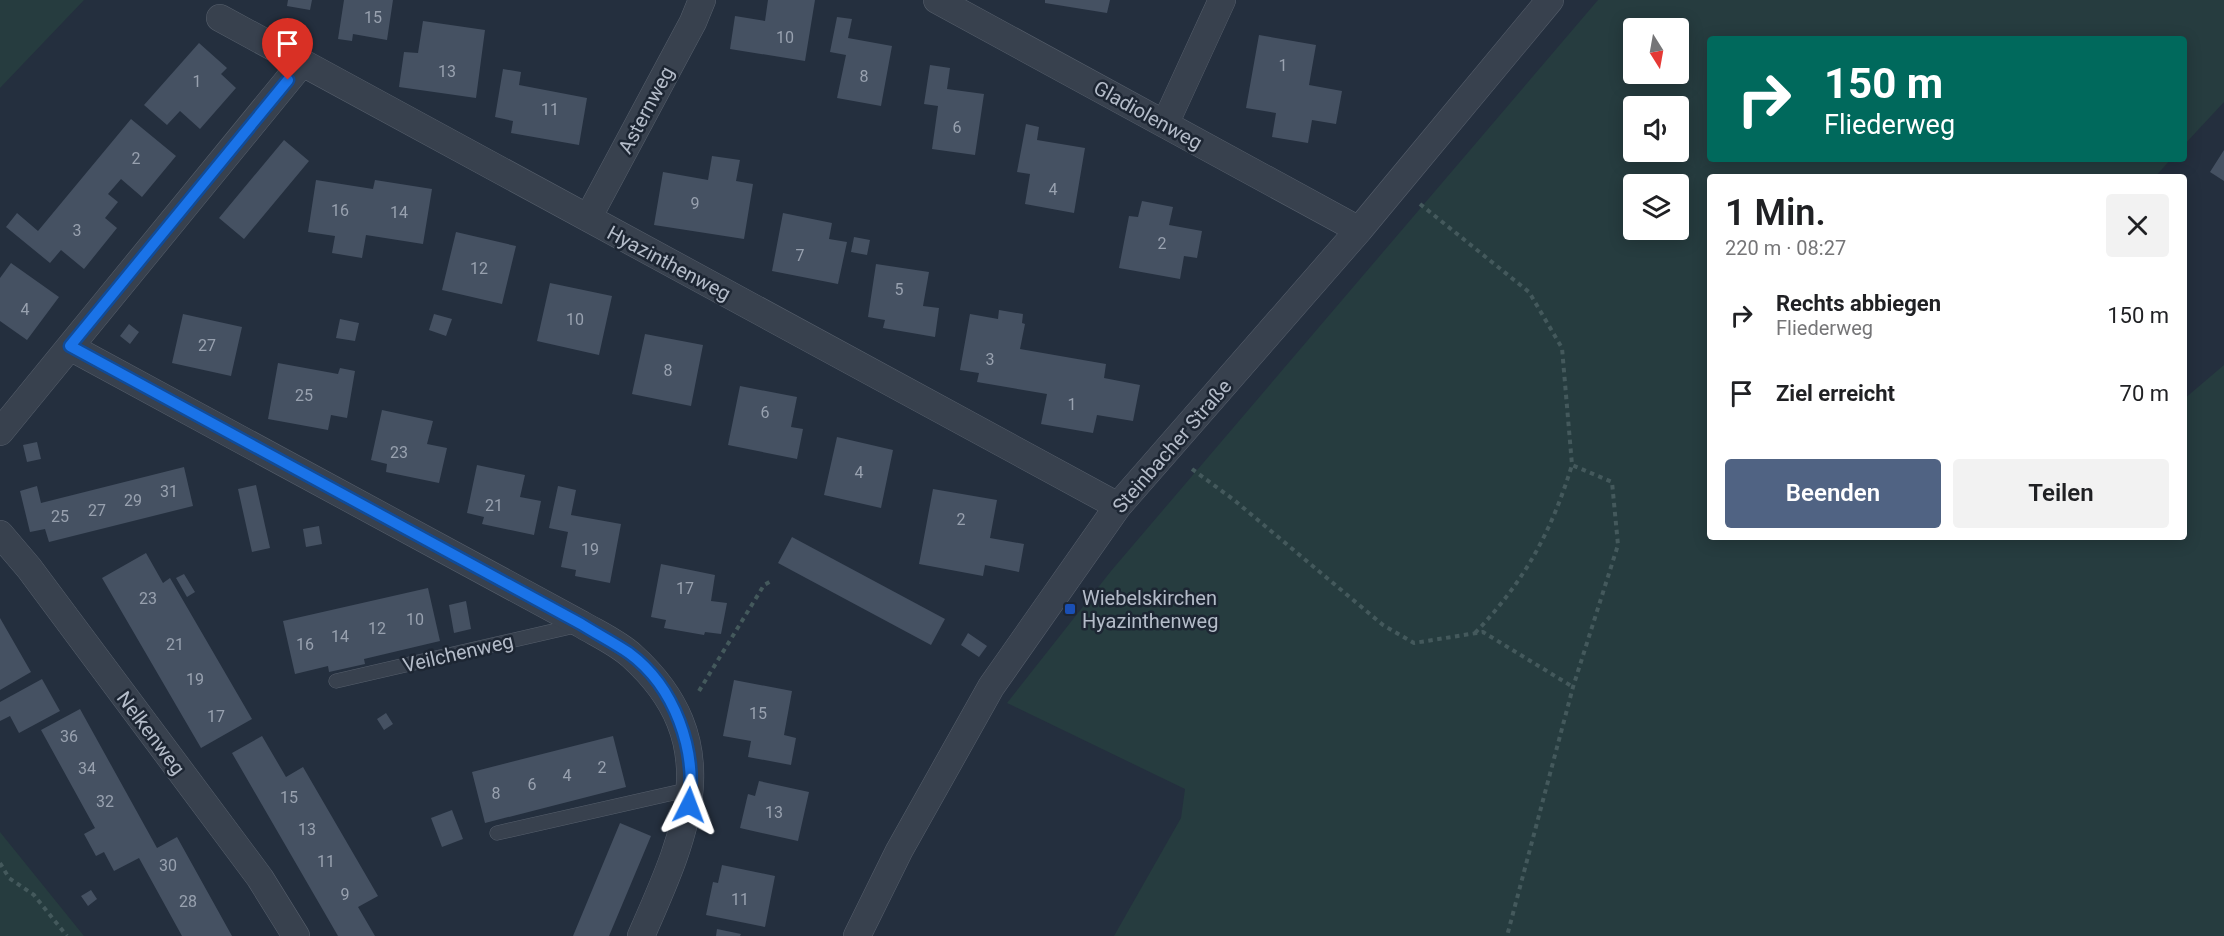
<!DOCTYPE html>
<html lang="de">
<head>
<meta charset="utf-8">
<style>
  :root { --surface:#fff; --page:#f2f2f2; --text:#202124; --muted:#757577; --accent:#506383 }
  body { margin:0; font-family:Roboto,sans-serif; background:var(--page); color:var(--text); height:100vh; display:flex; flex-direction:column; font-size:22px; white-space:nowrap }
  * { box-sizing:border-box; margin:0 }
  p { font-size:20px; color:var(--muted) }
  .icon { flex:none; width:33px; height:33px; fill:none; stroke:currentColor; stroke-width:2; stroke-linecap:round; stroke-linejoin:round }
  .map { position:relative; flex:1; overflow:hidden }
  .sheet { position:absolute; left:1707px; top:174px; width:480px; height:366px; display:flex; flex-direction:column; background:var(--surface); border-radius:6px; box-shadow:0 3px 15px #0003 }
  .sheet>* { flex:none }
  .top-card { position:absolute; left:1707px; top:36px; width:480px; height:126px; border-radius:6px; box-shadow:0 3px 15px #0003; background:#00695c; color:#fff; overflow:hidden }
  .needle { width:39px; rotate:169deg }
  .buttons { position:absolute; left:1623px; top:18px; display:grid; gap:12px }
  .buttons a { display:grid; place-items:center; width:66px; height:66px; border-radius:6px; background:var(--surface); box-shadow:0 3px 15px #0003; font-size:30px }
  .pin { position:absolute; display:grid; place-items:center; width:51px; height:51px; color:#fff; margin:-62px -26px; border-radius:50% 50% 50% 0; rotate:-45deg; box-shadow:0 0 6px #0007 }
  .pin .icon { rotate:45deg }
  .me { position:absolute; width:66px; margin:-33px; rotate:3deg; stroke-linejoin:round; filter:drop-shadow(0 0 4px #0008) }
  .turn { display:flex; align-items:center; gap:21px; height:126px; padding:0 18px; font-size:27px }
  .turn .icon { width:78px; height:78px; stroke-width:2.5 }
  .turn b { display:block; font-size:42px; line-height:51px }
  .round { display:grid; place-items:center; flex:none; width:63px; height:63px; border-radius:6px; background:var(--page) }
  .head { display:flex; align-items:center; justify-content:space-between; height:102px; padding:0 18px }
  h1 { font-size:36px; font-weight:600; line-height:45px }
  .button { display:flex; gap:12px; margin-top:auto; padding:12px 18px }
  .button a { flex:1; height:69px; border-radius:6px; background:var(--accent); color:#fff; font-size:24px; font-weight:600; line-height:69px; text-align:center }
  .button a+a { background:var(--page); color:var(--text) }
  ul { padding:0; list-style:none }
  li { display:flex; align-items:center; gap:18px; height:78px; padding:0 18px }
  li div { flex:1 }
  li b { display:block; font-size:22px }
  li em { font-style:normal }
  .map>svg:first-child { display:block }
  .green { fill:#263c3f; fill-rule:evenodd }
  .building { fill:#455162 }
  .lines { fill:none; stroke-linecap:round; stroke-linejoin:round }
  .lane-casing { stroke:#565f6c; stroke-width:15 }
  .street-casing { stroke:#565f6c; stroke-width:28 }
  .path { stroke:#44595c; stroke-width:4; stroke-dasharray:4.5 4.5; stroke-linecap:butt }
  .lane { stroke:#38414e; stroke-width:14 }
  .street { stroke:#38414e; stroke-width:27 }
  .route-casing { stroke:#114b97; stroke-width:15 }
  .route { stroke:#1a73e8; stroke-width:10 }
  .transit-dot { fill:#1a4fb4; stroke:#1d2633; stroke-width:2 }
  .labels { text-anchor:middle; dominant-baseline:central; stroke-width:5; stroke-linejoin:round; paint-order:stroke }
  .number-label { font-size:16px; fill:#98a1af }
  .street-label { font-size:20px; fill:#b4bcc9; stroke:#1d2633 }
  .poi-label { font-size:20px; fill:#b4bcc9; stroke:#1d2633; text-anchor:start }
</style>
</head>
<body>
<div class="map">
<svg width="2224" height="936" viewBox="0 0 2224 936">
  <rect width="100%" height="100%" fill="#242f3e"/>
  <path class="green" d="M0 0H84L0 88Z
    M1598 0H2224V102L2184 145V39H1710V159H2171L2155 177H1710V537H2184V399L2224 365V936H1114L1181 818 1185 789 1007 703 1111 571ZM1634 28H1678V74H1634ZM1678 106V152H1634V106ZM1634 184H1678V230H1634Z
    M0 832 84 936H0Z"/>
  <path class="building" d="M288 0H312L310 10 287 6Z
    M344 0H393L387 40 353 34 352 41 338 39Z
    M768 0H815L805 61 730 49 735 16 765 21Z
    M1045 0H1110L1107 13 1045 3Z
    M837 17 852 19 848 38 892 46 881 106 837 98 846 55 830 52Z
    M423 21 485 30 476 98 399 87 404 52 418 53Z
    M1259 35 1316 45 1309 85 1342 91 1336 124 1312 120 1308 143 1272 137 1276 113 1246 108Z
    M199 43 227 68 221 74 236 88 200 129 180 111 167 125 144 105Z
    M930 65 950 68 947 89 984 94 975 155 932 149 938 106 924 104Z
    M503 69 521 72 519 85 587 98 579 145 511 133 513 121 495 117Z
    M131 119 176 156 142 197 121 179 108 194 118 202 105 218 117 228 84 269 61 250 50 263 6 227 17 213 38 231Z
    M1026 124 1039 127 1037 140 1085 148 1074 213 1025 204 1030 174 1017 172Z
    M284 140 309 161 244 239 219 218Z
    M2224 150V181L2210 172Z
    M712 156 740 160 736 181 753 184 744 239 654 225 663 172 708 180Z
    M316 180 373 189 375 180 432 189 423 244 366 235 362 258 332 253 335 236 308 232Z
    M1142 201 1173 207 1169 225 1202 231 1197 258 1184 256 1180 279 1119 268 1129 216 1138 217Z
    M783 213 832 223 829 239 847 242 838 284 772 271Z
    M456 232 516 246 502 304 442 290Z
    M854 237 870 240 867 255 851 252Z
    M11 263 59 297 27 340 0 321V278Z
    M876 264 929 272 923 306 939 308 935 337 883 328 885 320 868 317Z
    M550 283 612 296 599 355 537 341Z
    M999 310 1023 314 1022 323 1025 324 1020 349 1106 364 1104 378 1140 385 1133 421 1097 415 1093 433 1041 424 1047 394 977 382 979 373 960 370 970 314 998 319Z
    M183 314 242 327 231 376 172 363Z
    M434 314 452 319 446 336 429 330Z
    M340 319 359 323 355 341 336 338Z
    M129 324 139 332 130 344 120 336Z
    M645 334 703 345 691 406 632 394Z
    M278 363 338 374 340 368 355 371 347 418 331 415 328 430 268 419Z
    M740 386 797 397 791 427 803 429 797 459 728 445Z
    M382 410 433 421 427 444 447 448 439 483 386 472 387 464 371 460Z
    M837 437 893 450 881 508 824 495Z
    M37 442 41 459 27 462 23 445Z
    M477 465 525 475 520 497 541 501 534 535 482 524 484 517 467 513Z
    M184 467 193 506 49 542 45 529 30 532 20 491 37 486 41 503Z
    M256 485 270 548 252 552 238 489Z
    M558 486 576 490 571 515 621 524 610 583 575 576 576 570 561 567 568 532 549 528Z
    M933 489 997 500 990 538 1024 544 1019 572 985 565 983 576 919 564Z
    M319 526 322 544 306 547 303 529Z
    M792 537 945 619 931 645 778 563Z
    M146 553 163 583 170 578 252 719 201 748 102 578Z
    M661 564 715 575 711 601 727 603 721 634 705 632 704 635 664 628 666 620 651 617Z
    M184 574 195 592 187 597 176 578Z
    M428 588 440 641 364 659 365 664 329 672 328 666 295 674 283 621Z
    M466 601 471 629 454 633 449 605Z
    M0 618 31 672 0 690Z
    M968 633 987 646 979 657 961 645Z
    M42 679 60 711 19 733 10 716 0 721V702Z
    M734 680 792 691 784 735 796 738 791 765 748 757 751 741 723 736Z
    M80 709 157 848 177 837 232 936H182L139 858 114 871 104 852 96 856 84 834 95 828 41 730Z
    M386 713 393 724 384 730 377 719Z
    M262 736 286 777 303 767 378 896 358 907 375 936H338L232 753Z
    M613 736 626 787 485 823 472 772Z
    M759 781 809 792 798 841 740 828 748 794 755 796Z
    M452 810 463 839 442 847 431 818Z
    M620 823 651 836 609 936H573Z
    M722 865 775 876 765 927 706 915 713 882 718 883Z
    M91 890 97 899 88 906 81 896Z
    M717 929 741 934 740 936H716Z"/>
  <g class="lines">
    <g class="lane-casing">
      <path id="lane" d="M336 681 579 625
        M497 833 691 789"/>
    </g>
    <g class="street-casing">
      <path id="street" d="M937 0 1359 230
        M220 18 1118 506
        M1165 124 1222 0
        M588 218 693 22 702 0
        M70 347 581 624C598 634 618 643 632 656 729 744 685 836 641 936
        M0 432 302 63
        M0 534 29 568 260 878 296 936
        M857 936 899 851 991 687 1118 506 1359 230 1550 0"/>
    </g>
    <path class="path" d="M1420 204 1529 292 1562 348 1572 465 1612 482 1618 545 1573 687 1507 936
      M1192 469 1234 500 1383 625 1414 643 1483 632 1573 687
      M1475 633C1524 582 1551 533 1572 465
      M699 691 764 585 773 580
      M0 863 9 878 34 895 67 936"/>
    <use href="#lane" class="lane"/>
    <use href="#street" class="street"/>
  </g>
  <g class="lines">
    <g class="route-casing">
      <path id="route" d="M288 80 70 346 581 624C597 634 614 643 629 653 675 687 697 750 689 805"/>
    </g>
    <use href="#route" class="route"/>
  </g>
  <rect class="transit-dot" x="1064" y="603" width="12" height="12" rx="3"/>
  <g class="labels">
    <g class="number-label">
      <text x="373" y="17">15</text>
      <text x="785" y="37">10</text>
      <text x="1283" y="65">1</text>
      <text x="447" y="71">13</text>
      <text x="864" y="76">8</text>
      <text x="197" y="81">1</text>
      <text x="550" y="109">11</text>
      <text x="957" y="127">6</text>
      <text x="136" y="158">2</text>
      <text x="1053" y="189">4</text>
      <text x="695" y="203">9</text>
      <text x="340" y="210">16</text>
      <text x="399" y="212">14</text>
      <text x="77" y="230">3</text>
      <text x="1162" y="243">2</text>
      <text x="800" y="255">7</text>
      <text x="479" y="268">12</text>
      <text x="899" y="289">5</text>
      <text x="25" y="309">4</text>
      <text x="575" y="319">10</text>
      <text x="207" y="345">27</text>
      <text x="990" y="359">3</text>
      <text x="668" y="370">8</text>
      <text x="304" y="395">25</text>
      <text x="1072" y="404">1</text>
      <text x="765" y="412">6</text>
      <text x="399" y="452">23</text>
      <text x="859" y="472">4</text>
      <text x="169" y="491">31</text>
      <text x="133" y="500">29</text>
      <text x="494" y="505">21</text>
      <text x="97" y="510">27</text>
      <text x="60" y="516">25</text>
      <text x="961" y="519">2</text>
      <text x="590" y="549">19</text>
      <text x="685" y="588">17</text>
      <text x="148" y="598">23</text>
      <text x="415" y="619">10</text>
      <text x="377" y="628">12</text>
      <text x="340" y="636">14</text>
      <text x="175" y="644">21</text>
      <text x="305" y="644">16</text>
      <text x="195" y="679">19</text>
      <text x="758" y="713">15</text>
      <text x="216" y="716">17</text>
      <text x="69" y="736">36</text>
      <text x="602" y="767">2</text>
      <text x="87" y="768">34</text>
      <text x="567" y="775">4</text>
      <text x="532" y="784">6</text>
      <text x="496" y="793">8</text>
      <text x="289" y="797">15</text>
      <text x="105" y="801">32</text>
      <text x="774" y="812">13</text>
      <text x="307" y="829">13</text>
      <text x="326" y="861">11</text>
      <text x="168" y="865">30</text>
      <text x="345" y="894">9</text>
      <text x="740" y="899">11</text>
      <text x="188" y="901">28</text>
    </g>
    <g class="street-label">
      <text transform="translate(646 110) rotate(-62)">Asternweg</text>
      <text transform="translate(1148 115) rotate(29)">Gladiolenweg</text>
      <text transform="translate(669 263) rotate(28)">Hyazinthenweg</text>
      <text transform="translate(1172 446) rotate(-49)">Steinbacher Straße</text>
      <text transform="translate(458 653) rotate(-13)">Veilchenweg</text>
      <text transform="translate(151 733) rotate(53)">Nelkenweg</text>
    </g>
    <g class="poi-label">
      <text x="1082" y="598">Wiebelskirchen<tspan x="1082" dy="23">Hyazinthenweg</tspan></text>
    </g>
  </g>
</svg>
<div class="buttons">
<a><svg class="needle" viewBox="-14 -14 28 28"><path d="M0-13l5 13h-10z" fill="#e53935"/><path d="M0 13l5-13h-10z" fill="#757577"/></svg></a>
<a><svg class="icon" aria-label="sound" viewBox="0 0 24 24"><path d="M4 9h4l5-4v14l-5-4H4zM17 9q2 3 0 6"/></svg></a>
<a><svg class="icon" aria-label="layers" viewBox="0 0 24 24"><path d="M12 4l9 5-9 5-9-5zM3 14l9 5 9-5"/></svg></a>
</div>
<div class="pin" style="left:288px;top:80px;background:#d93025"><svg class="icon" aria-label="arrive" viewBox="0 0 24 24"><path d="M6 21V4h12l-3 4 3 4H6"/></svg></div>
<svg class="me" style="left:689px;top:805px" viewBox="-20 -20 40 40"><path d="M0-17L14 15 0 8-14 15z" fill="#1a73e8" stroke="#fff" stroke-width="4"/></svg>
<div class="top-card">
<div class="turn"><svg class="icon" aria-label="right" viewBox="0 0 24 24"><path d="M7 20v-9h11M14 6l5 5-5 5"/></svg><div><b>150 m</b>Fliederweg</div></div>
</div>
<section class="sheet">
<div class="head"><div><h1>1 Min.</h1><p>220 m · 08:27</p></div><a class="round"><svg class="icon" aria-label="close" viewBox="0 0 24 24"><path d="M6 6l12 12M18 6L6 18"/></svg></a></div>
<ul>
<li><svg class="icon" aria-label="right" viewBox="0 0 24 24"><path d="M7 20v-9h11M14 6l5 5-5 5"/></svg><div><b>Rechts abbiegen</b><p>Fliederweg</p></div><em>150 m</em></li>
<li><svg class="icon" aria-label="arrive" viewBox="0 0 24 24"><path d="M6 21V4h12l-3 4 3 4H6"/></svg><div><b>Ziel erreicht</b></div><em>70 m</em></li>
</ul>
<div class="button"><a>Beenden</a><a>Teilen</a></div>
</section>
</div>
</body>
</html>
